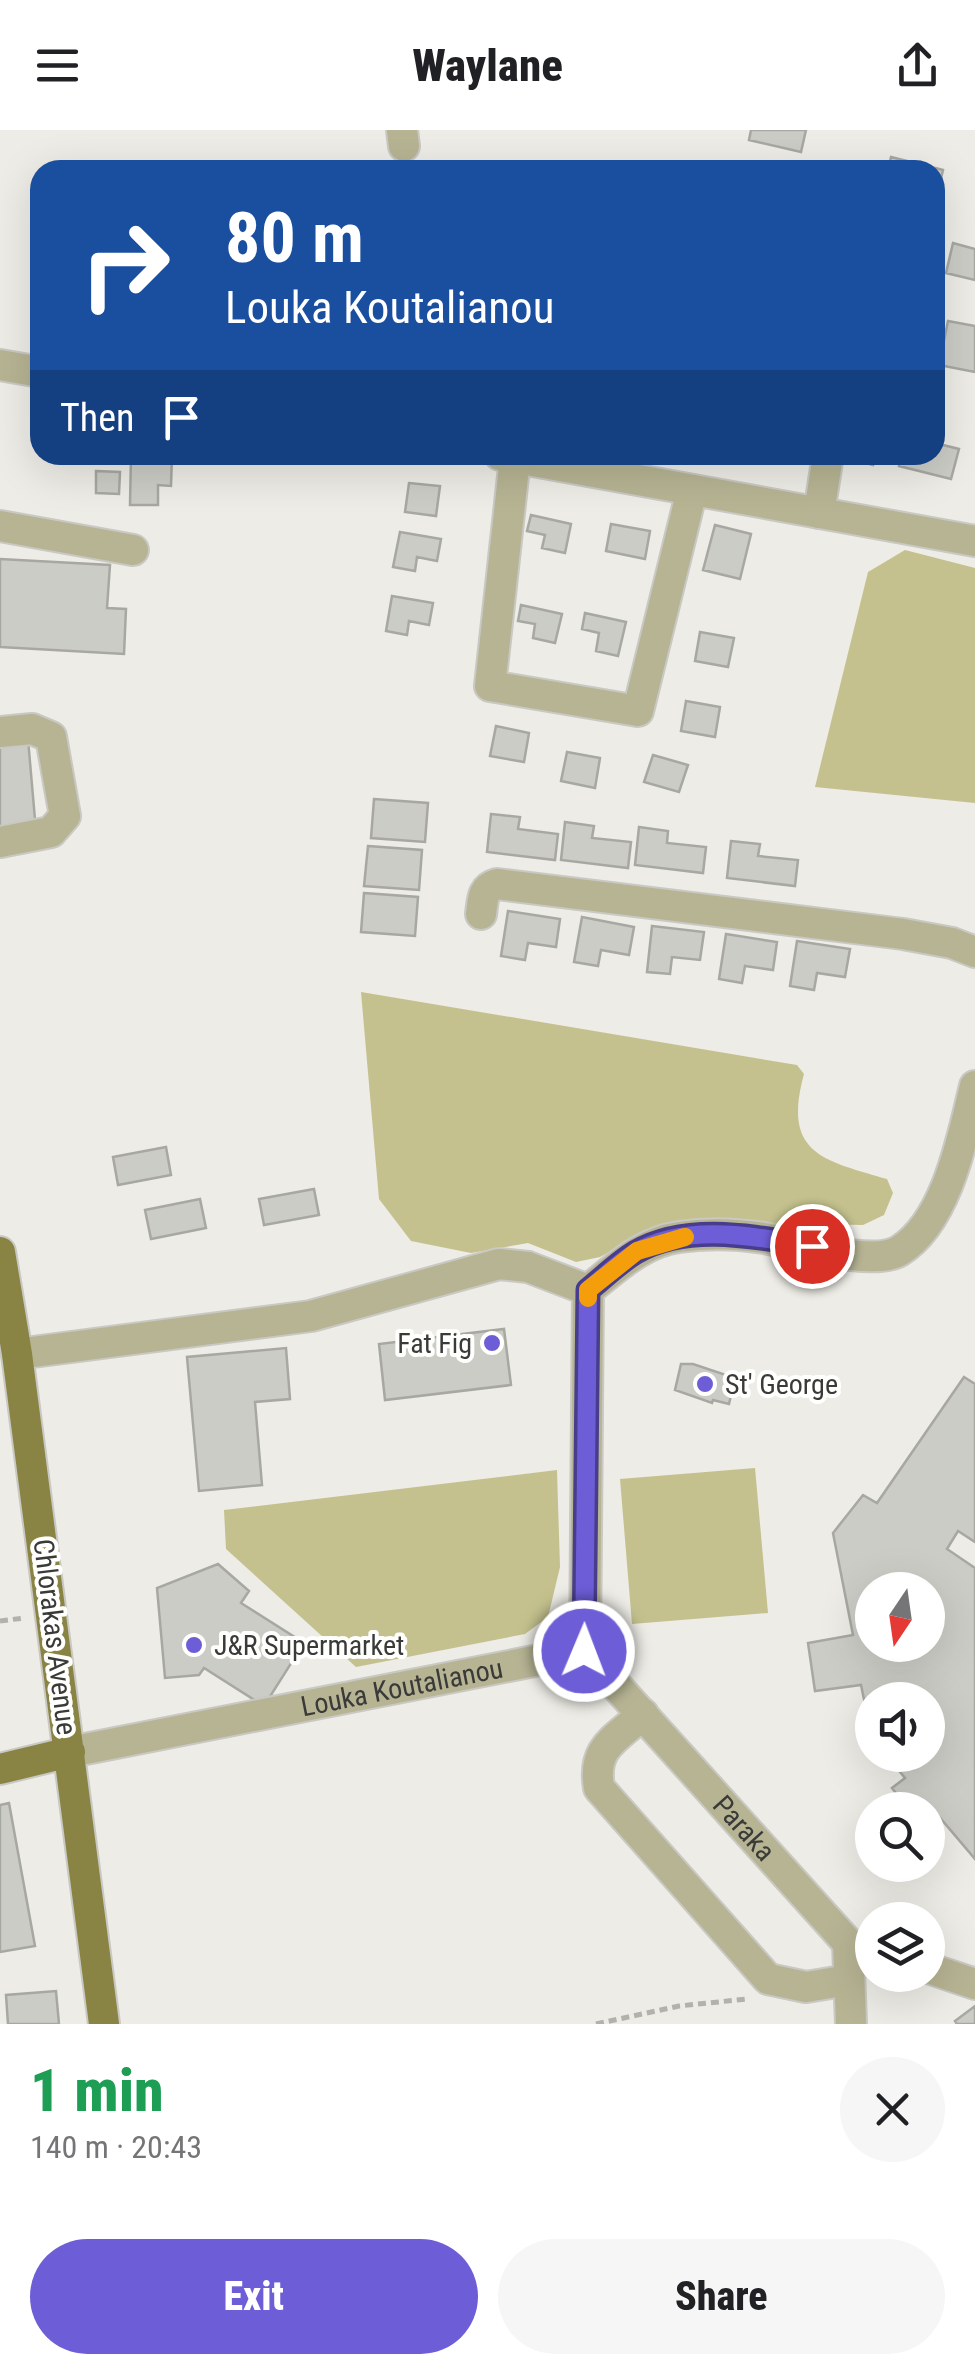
<!DOCTYPE html>
<html lang="en">
<head>
<meta charset="utf-8">
<style>
  :root { --surface:#fff; --page:#f6f6f6; --text:#202124; --muted:#757577; --accent:#6d5ed8 }
  body { margin:0; font-family:"Roboto Condensed",sans-serif; background:var(--page); color:var(--text); height:100vh; display:flex; flex-direction:column; font-size:38px; white-space:nowrap }
  * { box-sizing:border-box; margin:0 }
  p { font-size:32px; color:var(--muted) }
  .icon { flex:none; width:55px; height:55px; fill:none; stroke:currentColor; stroke-width:2; stroke-linecap:round; stroke-linejoin:round }
  .map { position:relative; height:1894px; overflow:hidden }
  .drawer { display:flex; flex-direction:column; background:var(--surface); flex:1 }
  .drawer>* { flex:none }
  .hud { position:absolute; left:30px; top:30px; width:915px; height:305px; border-radius:30px; box-shadow:0 10px 40px #0002; background:#1a4fa0; color:#fff; overflow:hidden }
  .needle { width:65px; rotate:193deg }
  .controls { position:absolute; left:855px; top:1442px; display:grid; gap:20px }
  .controls a { display:grid; place-items:center; width:90px; height:90px; border-radius:50%; background:var(--surface); box-shadow:0 10px 40px #0002; font-size:50px }
  .pin { position:absolute; display:grid; place-items:center; width:85px; height:85px; color:#fff; margin:-42px; border:5px solid #fff; border-radius:50%; box-shadow:0 2px 10px #0007 }
  .me { position:absolute; width:110px; margin:-55px; rotate:1deg; stroke-linejoin:round; filter:drop-shadow(0 0 8px #0008) }
  .turn { display:flex; align-items:center; gap:35px; height:210px; padding:0 30px; font-size:45px }
  .turn .icon { width:130px; height:130px; stroke-width:2.5 }
  .turn b { display:block; font-size:70px; line-height:85px }
  .then { display:flex; align-items:center; height:95px; padding:0 30px; background:#0003; gap:20px; font-size:38px }
  .round { display:grid; place-items:center; flex:none; width:105px; height:105px; border-radius:52px; background:var(--page) }
  .head { display:flex; align-items:center; justify-content:space-between; height:170px; padding:0 30px }
  h1 { font-size:60px; font-weight:800; line-height:75px; color:#1e9e55 }
  .action { display:flex; gap:20px; margin-top:auto; padding:20px 30px }
  .action a { flex:1; height:115px; border-radius:60px; background:var(--accent); color:#fff; font-size:40px; font-weight:800; line-height:115px; text-align:center }
  .action a+a { background:var(--page); color:var(--text) }
  header { display:flex; justify-content:space-between; align-items:center; height:130px; padding:0 30px; background:var(--surface); font-size:45px; font-weight:800 }
  .map>svg:first-child { display:block }
  .green { fill:#c4c18e }
  .building { fill:#ccccc6; stroke:#a8a8a2; stroke-width:2.5; fill-rule:evenodd }
  .lines { fill:none; stroke-linecap:round; stroke-linejoin:round }
  .minor-casing { stroke:#c9c8c3; stroke-width:34 }
  .major-casing { stroke:#c9c8c3; stroke-width:34 }
  .path { stroke:#b2b1ac; stroke-width:5; stroke-dasharray:8 5; stroke-linecap:butt }
  .minor { stroke:#b6b493; stroke-width:30 }
  .major { stroke:#898444; stroke-width:30 }
  .route-casing { stroke:#473d8c; stroke-width:25 }
  .route { stroke:#6d5ed8; stroke-width:18 }
  .slow { stroke:#f59e0b; stroke-width:18 }
  .poi-dot { fill:#6d5ed8; stroke:#fffffe; stroke-width:4 }
  .labels { text-anchor:middle; dominant-baseline:central; stroke-width:8; stroke-linejoin:round; paint-order:stroke }
  .poi-label { font-size:28px; fill:#3a3a38; stroke:#fffffe; text-anchor:start }
  .street-label { font-size:28px; fill:#3a3a38; stroke:#fffffe }
</style>
</head>
<body>
<header><svg class="icon" aria-label="menu" viewBox="0 0 24 24"><path d="M4 6h16M4 12h16M4 18h16"/></svg>Waylane<svg class="icon" aria-label="share" viewBox="0 0 24 24"><path d="M12 15V3M7 8l5-5 5 5M5 13v7h14v-7"/></svg></header>
<div class="map">
<svg width="975" height="1894" viewBox="0 0 975 1894">
  <rect width="100%" height="100%" fill="#edece6"/>
  <path class="green" d="M905 420 975 438V673L815 657 868 442Z
    M361 862 797 935 804 944C782 1024 823 1030 887 1049L893 1063 884 1085 863 1095 708 1092 644 1103 600 1127 576 1132 528 1113 471 1123 411 1111 379 1069Z
    M755 1338 768 1483 632 1494 620 1349Z
    M557 1340 560 1437 548 1487 525 1504 356 1537 226 1419 224 1380Z"/>
  <path class="building" d="M751 0H806L801 22 749 10Z
    M891 27 943 40 936 70 935 40H888Z
    M953 113 975 119V150L946 143Z
    M948 191 975 196V242L939 235Z
    M935 313 959 319 951 349 899 336 902 325H935Z
    M131 325 172 326 171 356 158 355V375H130Z
    M834 325H875L873 335Z
    M96 341 120 342 119 364 96 363Z
    M409 353 440 356 436 386 405 382Z
    M531 385 571 394 565 423 542 418 545 405 527 401Z
    M611 394 650 401 645 429 606 421Z
    M715 395 751 404 740 449 703 440Z
    M400 402 441 409 437 431 417 427 415 441 393 437Z
    M0 429 110 435 107 478 126 479 124 524 0 517Z
    M392 466 433 473 429 495 409 491 407 505 386 501Z
    M521 475 562 484 555 513 533 508 535 494 518 491Z
    M585 483 626 492 618 526 596 521 599 503 582 499Z
    M700 502 734 508 728 537 695 531Z
    M686 571 720 577 715 607 681 601Z
    M496 596 529 603 524 632 490 626Z
    M28 609 36 701 0 703V611Z
    M567 622 600 628 595 658 561 651Z
    M653 625 688 635 679 662 644 652Z
    M374 669 428 673 425 712 371 708Z
    M491 684 520 687 518 699 558 704 555 730 487 722Z
    M565 692 594 696 592 708 631 712 628 738 561 730Z
    M639 697 668 701 667 713 706 717 703 743 635 735Z
    M731 711 760 714 758 726 798 730 795 756 727 748Z
    M368 716 422 720 419 760 364 756Z
    M364 763 418 767 415 806 361 802Z
    M508 781 560 789 556 817 528 813 525 830 501 826Z
    M582 787 634 797 629 825 601 820 598 836 574 832Z
    M652 796 704 802 700 830 672 827 670 844 647 842Z
    M726 804 777 812 773 840 745 836 742 853 719 849Z
    M797 811 850 819 845 847 817 843 814 860 790 856Z
    M166 1017 171 1045 118 1055 113 1027Z
    M314 1059 319 1085 264 1095 259 1069Z
    M200 1069 206 1098 151 1109 145 1080Z
    M504 1199 511 1255 385 1270 379 1214Z
    M286 1218 290 1269 255 1272 262 1355 199 1361 187 1227Z
    M681 1234H693L735 1248 729 1274 713 1270 712 1273 675 1260Z
    M964 1247 975 1254V1412L958 1401 947 1419 975 1438V1729L930 1676 926 1680H909L892 1658 905 1648 886 1625H928V1570H872V1608L861 1555 815 1561 808 1513 853 1505 833 1403 863 1365 877 1373ZM872 1460H928V1515H872Z
    M218 1434 249 1461 241 1473 304 1513 264 1576 204 1538 199 1545 165 1548 157 1458Z
    M9 1673 35 1816 0 1822V1675Z
    M56 1861 59 1894H8L6 1865Z
    M975 1876V1894H957L955 1891Z"/>
  <g class="lines">
    <g class="minor-casing">
      <g id="minor">
        <path d="M402 0 404 16"/>
        <path d="M0 235 40 242"/>
        <path d="M500 325 975 411"/>
        <path d="M515 328 490 556 638 581 692 360"/>
        <path d="M819 383 828 325"/>
        <path d="M0 396 133 420"/>
        <path d="M0 602 32 599 51 607 65 686 51 702 0 712"/>
        <path d="M481 784C483 770 482 758 497 754L903 804 952 813 975 822"/>
        <path d="M588 1160C616 1138 642 1112 679 1107 706 1103 737 1104 764 1108 796 1113 872 1137 899 1121 947 1092 963 1006 975 956"/>
        <path d="M17 1224 311 1186 499 1134 528 1137 588 1160"/>
        <path id="s1" d="M585 1521 848 1813 851 1894"/>
        <path d="M585 1521 588 1160"/>
        <path d="M643 1584C615 1610 592 1617 599 1658L768 1849 806 1857 849 1850"/>
        <path id="s2" d="M70 1622 585 1521"/>
        <path d="M928 1838 975 1854"/>
      </g>
    </g>
    <g class="major-casing">
      <path id="major" d="M0 1122 17 1224 104 1894
        M0 1639 70 1622"/>
    </g>
    <path class="path" d="M0 1491 24 1488
      M596 1894 679 1876 747 1869"/>
    <use href="#minor" class="minor"/>
    <use href="#major" class="major"/>
  </g>
  <g class="lines">
    <g class="route-casing">
      <path id="route" d="M584 1521 588 1160C603 1148 619 1132 636 1122 688 1092 756 1107 812 1116"/>
    </g>
    <use href="#route" class="route"/>
    <path class="slow" d="M588 1168V1160L637 1121 685 1107"/>
  </g>
  <g class="poi-dot">
    <circle cx="492" cy="1213" r="10"/>
    <circle cx="705" cy="1254" r="10"/>
    <circle cx="194" cy="1515" r="10"/>
  </g>
  <g class="labels">
    <g class="poi-label">
      <text x="472" y="1213" text-anchor="end">Fat Fig</text>
      <text x="725" y="1254">St' George</text>
      <text x="214" y="1515">J&amp;R Supermarket</text>
    </g>
    <g class="street-label">
      <text transform="translate(55 1507) rotate(83)">Chlorakas Avenue</text>
      <text stroke="none"><textPath href="#s2" startOffset="338">Louka Koutalianou</textPath></text>
      <text stroke="none"><textPath href="#s1" startOffset="238">Paraka</textPath></text>
    </g>
  </g>
</svg>
<div class="controls">
<a><svg class="needle" viewBox="-14 -14 28 28"><path d="M0-13l5 13h-10z" fill="#e53935"/><path d="M0 13l5-13h-10z" fill="#757577"/></svg></a>
<a><svg class="icon" aria-label="sound" viewBox="0 0 24 24"><path d="M4 9h4l5-4v14l-5-4H4zM17 9q2 3 0 6"/></svg></a>
<a><svg class="icon" aria-label="search" viewBox="0 0 24 24"><circle cx="10" cy="10" r="6"/><path d="M15 15l6 6"/></svg></a>
<a><svg class="icon" aria-label="layers" viewBox="0 0 24 24"><path d="M12 4l9 5-9 5-9-5zM3 14l9 5 9-5"/></svg></a>
</div>
<div class="pin" style="left:812px;top:1116px;background:#d93025"><svg class="icon" aria-label="arrive" viewBox="0 0 24 24"><path d="M6 21V4h12l-3 4 3 4H6"/></svg></div>
<svg class="me" style="left:584px;top:1521px" viewBox="-20 -20 40 40"><circle r="17" fill="#6d5ed8" stroke="#fff" stroke-width="3"/><path d="M0-11L8 9 0 5-8 9z" fill="#fff"/></svg>
<div class="hud">
<div class="turn"><svg class="icon" aria-label="right" viewBox="0 0 24 24"><path d="M7 20v-9h11M14 6l5 5-5 5"/></svg><div><b>80 m</b>Louka Koutalianou</div></div>
<div class="then">Then<svg class="icon" aria-label="arrive" viewBox="0 0 24 24"><path d="M6 21V4h12l-3 4 3 4H6"/></svg></div>
</div>
</div>
<section class="drawer">
<div class="head"><div><h1>1 min</h1><p>140 m · 20:43</p></div><a class="round"><svg class="icon" aria-label="close" viewBox="0 0 24 24"><path d="M6 6l12 12M18 6L6 18"/></svg></a></div>
<div class="action"><a>Exit</a><a>Share</a></div>
</section>
</body>
</html>
